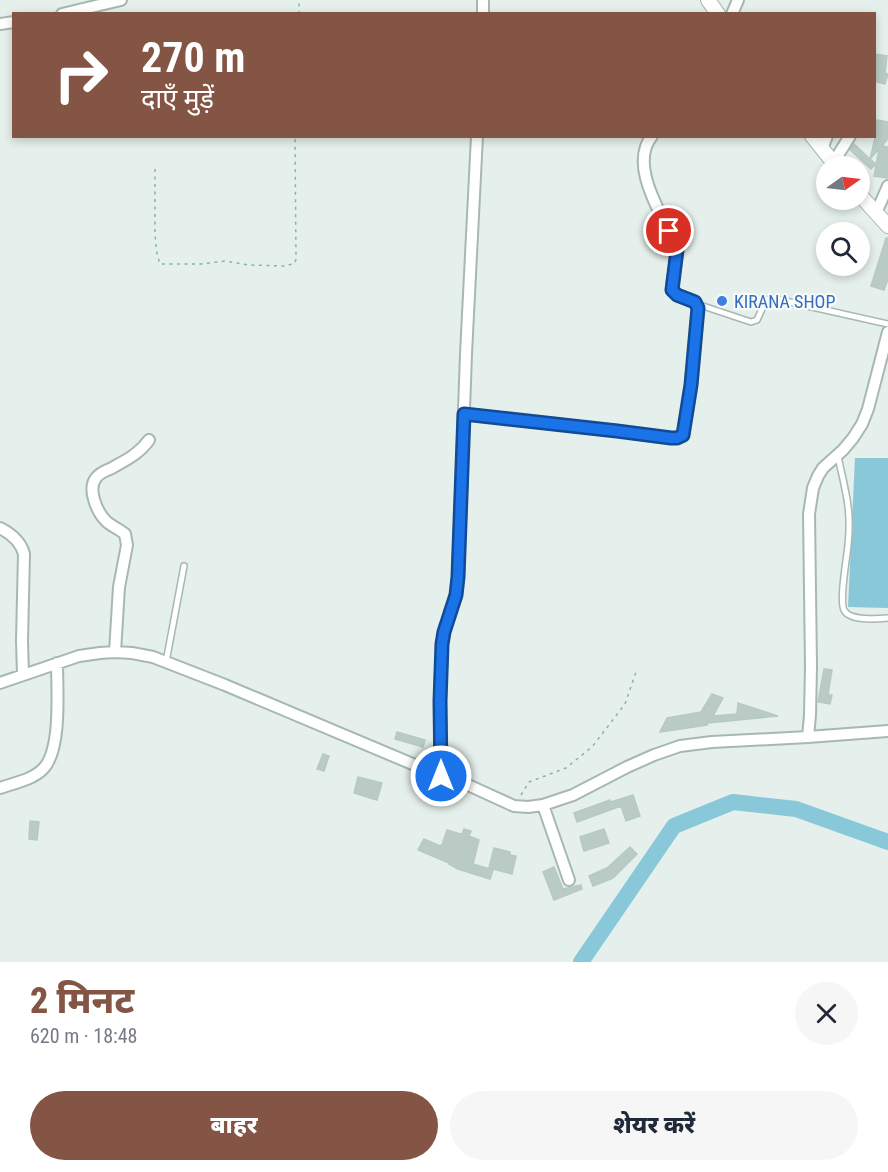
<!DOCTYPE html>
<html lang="hi">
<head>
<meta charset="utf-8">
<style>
  :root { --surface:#fff; --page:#f6f6f7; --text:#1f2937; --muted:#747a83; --accent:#845444 }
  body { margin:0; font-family:"Roboto Condensed","Noto Sans Devanagari",sans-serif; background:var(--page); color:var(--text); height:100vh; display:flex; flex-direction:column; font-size:22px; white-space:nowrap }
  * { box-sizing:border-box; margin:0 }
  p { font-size:20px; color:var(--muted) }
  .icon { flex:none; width:33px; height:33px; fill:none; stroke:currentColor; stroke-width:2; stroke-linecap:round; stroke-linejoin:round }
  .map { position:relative; height:962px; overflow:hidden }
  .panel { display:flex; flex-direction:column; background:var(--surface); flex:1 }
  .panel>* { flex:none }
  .top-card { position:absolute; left:12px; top:12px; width:864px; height:126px; border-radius:0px; box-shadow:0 3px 9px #0003; background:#845444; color:#fff; overflow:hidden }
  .needle { width:39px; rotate:76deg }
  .fabs { position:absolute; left:816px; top:156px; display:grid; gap:12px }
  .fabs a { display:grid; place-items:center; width:54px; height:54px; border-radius:50%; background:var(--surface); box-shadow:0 3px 9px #0003; font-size:30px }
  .pin { position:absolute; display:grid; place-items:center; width:51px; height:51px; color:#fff; margin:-26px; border:3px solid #fff; border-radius:50%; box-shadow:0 2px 6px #0007 }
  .me { position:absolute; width:66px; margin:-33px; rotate:0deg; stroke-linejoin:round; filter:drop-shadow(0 0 4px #0008) }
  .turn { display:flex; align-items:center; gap:21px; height:126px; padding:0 30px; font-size:27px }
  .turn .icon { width:78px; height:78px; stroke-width:2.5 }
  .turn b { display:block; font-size:42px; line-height:51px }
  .round { display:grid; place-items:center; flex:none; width:63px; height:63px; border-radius:32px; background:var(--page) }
  .summary { display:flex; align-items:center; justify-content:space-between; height:102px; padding:0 30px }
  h1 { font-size:36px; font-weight:800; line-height:45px; color:var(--accent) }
  .primary-button { display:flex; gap:12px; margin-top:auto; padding:12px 30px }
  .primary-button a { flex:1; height:69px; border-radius:36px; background:var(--accent); color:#fff; font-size:24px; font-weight:800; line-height:69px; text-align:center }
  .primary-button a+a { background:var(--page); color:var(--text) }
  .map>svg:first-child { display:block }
  .water { fill:#88c8d9 }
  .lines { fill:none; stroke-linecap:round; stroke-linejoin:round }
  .river { stroke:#88c8d9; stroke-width:16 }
  .building { fill:#bacbc5; stroke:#b6cac3; stroke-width:1.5 }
  .service-casing { stroke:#a7b8b3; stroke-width:8 }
  .minor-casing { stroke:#a7b8b3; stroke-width:14 }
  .tertiary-casing { stroke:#a7b8b3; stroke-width:16 }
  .path { stroke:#82b6a9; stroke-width:1.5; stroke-dasharray:3 4.5; stroke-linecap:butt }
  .service { stroke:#fff; stroke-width:5 }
  .minor { stroke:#fff; stroke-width:10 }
  .tertiary { stroke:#fff; stroke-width:14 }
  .route-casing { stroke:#114b97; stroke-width:15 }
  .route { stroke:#1a73e8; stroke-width:10 }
  .shop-dot { fill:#3f7fe0; stroke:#f6fbf9; stroke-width:2 }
  .labels { text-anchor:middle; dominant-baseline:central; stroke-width:4.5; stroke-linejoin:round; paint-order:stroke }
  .shop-label { font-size:18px; fill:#366cbe; stroke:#f6fbf9; text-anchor:start }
</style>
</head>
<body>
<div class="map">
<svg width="888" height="962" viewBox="0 0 888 962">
  <rect width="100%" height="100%" fill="#e5efeb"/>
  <path class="water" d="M855 458H888V608L848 607Z"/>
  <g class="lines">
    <path class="river" d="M581 962 674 826 733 802 796 809 888 842"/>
  </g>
  <path class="building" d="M874 54 887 56 885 73 888 74 885 84 874 81Z
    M877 120 888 122 887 140 882 146 888 147V178L874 176 879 149 870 159 876 164 871 169 850 150 854 144 870 159 876 134Z
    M886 238H888V279L884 290 871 286Z
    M824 669 832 670 828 695H832L830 704 818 702Z
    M712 694 723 698 713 716 737 714 738 703 778 716 708 723 707 725 660 732 667 718 701 712Z
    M397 732 425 740 423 747 395 739Z
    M323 754 329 756 324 771 317 769Z
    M358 777 382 783 377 800 354 793Z
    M430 784 449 791 446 799 427 792Z
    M633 795 640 816 626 821 621 806 577 822 574 813 610 800 611 802Z
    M30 821 39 822 37 840 29 839Z
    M464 829 471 831 469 836 479 840 473 864 493 870 490 879 458 869 449 864V863L418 850 424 839 440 846 441 845H442L447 830 460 834H462Z
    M604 829 609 843 584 851 580 837Z
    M630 847 637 854 613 878 593 886 589 876 607 868Z
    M494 848 510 852V855L516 856 512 874 489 868Z
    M554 867 563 889 581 885 582 889 554 900 543 872Z"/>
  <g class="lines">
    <g class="service-casing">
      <path id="service" d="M697 304 751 322 757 320 766 300 772 298 888 324
        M838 456C840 467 843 478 845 489 849 506 850 527 848 545 847 557 839 600 844 610 849 621 878 619 888 618
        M166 662 184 566"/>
    </g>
    <g class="minor-casing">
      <path id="minor" d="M62 14 121 0
        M483 14V0
        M732 14 738 0
        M0 24 14 22
        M822 149 827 136
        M833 163 850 136
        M876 213 888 186
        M464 414 617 431 671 438H677L683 436 691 385 698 308 695 302 677 295 672 290C672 276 678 262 676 248 674 238 668 228 663 219 651 196 633 159 652 136
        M0 528C12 534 21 542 24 554L22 641 23 674
        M115 652 119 587 127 545 125 534C119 529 111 526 106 521 97 512 87 489 96 478 99 473 107 470 112 468 126 460 139 454 149 440
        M0 683 79 656 100 653 115 652 132 653 153 657 225 685 441 776 468 785 514 806 528 807 543 805 573 795 627 767 654 755 680 746 712 742 808 737 888 731
        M808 737 810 715 811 667 809 514 813 488 818 476 823 468 843 450 853 438 862 424 868 409 888 332
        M441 776 440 701 442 644 444 632 456 595 458 577 466 354 477 136
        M0 788C14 783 32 780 43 769 62 750 57 689 57 663
        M543 805 569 880"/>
    </g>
    <g class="tertiary-casing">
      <path id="tertiary" d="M708 0 718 14
        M812 136 836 166
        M860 195 888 226"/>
    </g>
    <path class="path" d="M299 14V0
      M155 169V234L157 254 160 264H201L225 261 248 265 286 266 295 263 296 259 295 136
      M521 795 529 782 566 768 592 747 625 704 636 672"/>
    <use href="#service" class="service"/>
    <use href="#minor" class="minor"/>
    <use href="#tertiary" class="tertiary"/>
  </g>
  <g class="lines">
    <g class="route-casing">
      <path id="route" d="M441 776 440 701 442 644 444 632 456 595 458 577 464 414 617 431 671 438H677L683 435 691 385 698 308 695 302 677 295 672 290 677 250 669 231"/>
    </g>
    <use href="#route" class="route"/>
  </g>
  <circle class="shop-dot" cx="722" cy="301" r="6"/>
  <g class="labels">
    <g class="shop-label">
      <text x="734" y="301">KIRANA SHOP</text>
    </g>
  </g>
</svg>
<div class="fabs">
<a><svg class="needle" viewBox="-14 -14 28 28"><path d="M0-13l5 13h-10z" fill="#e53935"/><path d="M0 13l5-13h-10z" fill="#747a83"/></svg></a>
<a><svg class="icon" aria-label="search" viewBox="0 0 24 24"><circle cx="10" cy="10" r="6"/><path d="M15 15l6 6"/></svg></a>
</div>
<div class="pin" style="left:669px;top:231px;background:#d93025"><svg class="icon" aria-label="arrive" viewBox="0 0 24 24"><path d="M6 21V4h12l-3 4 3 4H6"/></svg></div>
<svg class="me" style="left:441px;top:776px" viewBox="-20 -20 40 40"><circle r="17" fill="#1a73e8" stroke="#fff" stroke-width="3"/><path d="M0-11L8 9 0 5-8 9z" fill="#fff"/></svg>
<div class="top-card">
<div class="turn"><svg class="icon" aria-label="right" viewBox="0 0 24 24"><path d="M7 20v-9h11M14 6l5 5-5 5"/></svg><div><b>270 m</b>दाएँ मुड़ें</div></div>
</div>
</div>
<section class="panel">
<div class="summary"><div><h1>2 मिनट</h1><p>620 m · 18:48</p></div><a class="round"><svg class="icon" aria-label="close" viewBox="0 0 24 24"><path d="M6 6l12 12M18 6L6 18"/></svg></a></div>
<div class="primary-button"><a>बाहर</a><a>शेयर करें</a></div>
</section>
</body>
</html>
